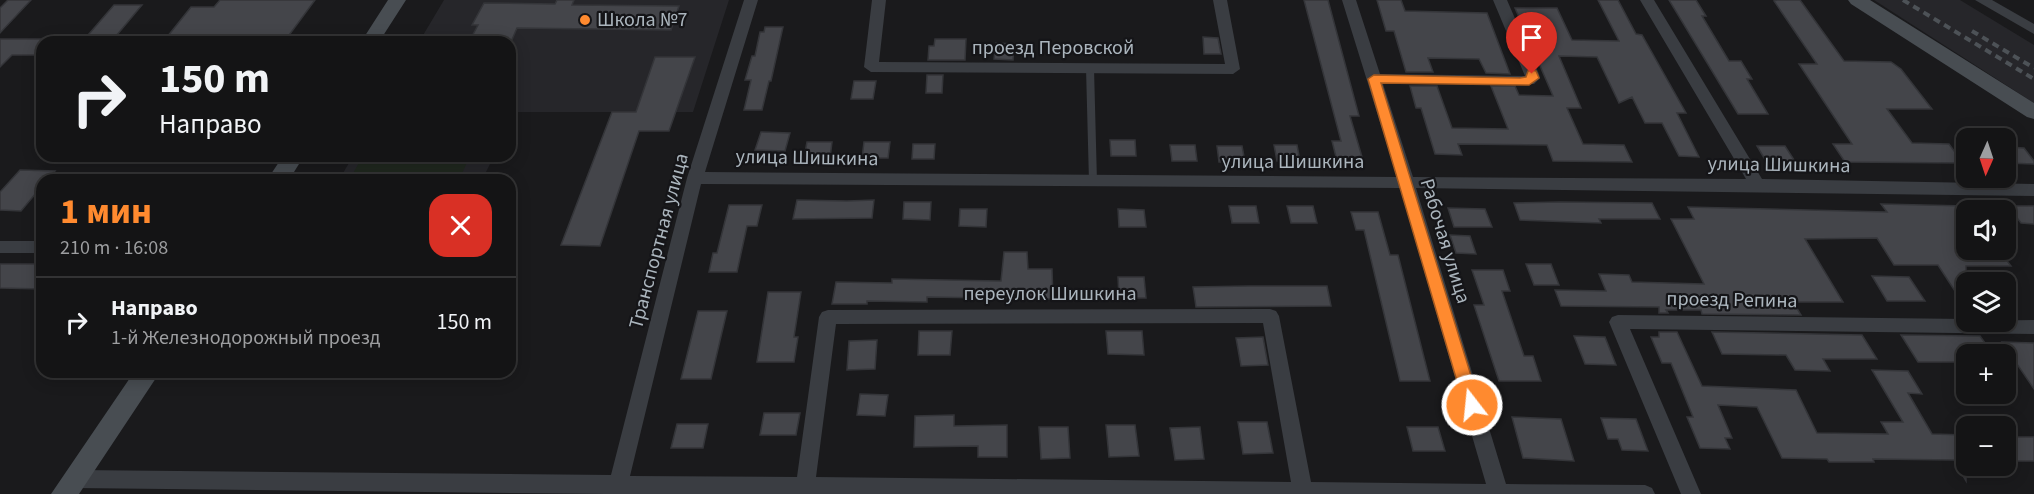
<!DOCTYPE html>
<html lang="ru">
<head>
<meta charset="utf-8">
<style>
  :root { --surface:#141415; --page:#1d1d1e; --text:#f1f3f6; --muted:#9d9ea0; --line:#333334; --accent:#ff8a2f }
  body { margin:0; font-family:"Source Sans 3",sans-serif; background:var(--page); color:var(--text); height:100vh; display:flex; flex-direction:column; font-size:22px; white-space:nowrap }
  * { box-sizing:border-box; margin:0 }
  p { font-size:20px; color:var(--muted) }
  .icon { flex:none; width:33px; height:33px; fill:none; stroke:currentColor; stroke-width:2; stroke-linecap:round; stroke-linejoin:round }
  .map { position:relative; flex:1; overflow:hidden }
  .drawer { position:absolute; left:36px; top:174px; width:480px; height:204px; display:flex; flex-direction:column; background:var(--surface); border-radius:18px; box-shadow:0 3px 15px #0003,0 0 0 2px var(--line) }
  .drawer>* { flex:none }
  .guide { position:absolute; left:36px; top:36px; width:480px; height:126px; border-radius:18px; box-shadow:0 3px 15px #0003,0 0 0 2px var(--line); background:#141415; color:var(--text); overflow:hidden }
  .needle { width:39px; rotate:183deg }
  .fabs { position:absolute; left:1956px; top:128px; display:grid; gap:12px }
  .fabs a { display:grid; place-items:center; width:60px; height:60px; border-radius:12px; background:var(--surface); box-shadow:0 3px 15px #0003,0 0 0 2px var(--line); font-size:30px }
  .pin { position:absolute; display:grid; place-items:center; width:51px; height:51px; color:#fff; margin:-62px -26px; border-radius:50% 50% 50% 0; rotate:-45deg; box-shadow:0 0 6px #0007 }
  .pin .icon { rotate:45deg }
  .me { position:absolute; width:66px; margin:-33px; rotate:344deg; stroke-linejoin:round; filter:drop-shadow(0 0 4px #0008) }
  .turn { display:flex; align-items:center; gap:21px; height:126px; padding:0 24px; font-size:27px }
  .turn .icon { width:78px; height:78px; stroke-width:2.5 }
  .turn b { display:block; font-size:42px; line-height:51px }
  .round { display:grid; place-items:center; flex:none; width:63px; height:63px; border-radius:18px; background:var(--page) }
  .head { display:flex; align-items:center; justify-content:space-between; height:102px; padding:0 24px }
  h1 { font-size:36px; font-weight:700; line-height:45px; color:var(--accent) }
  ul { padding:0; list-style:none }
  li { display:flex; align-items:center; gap:18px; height:90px; padding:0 24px; border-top:2px solid var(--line) }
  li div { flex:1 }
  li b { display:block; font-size:22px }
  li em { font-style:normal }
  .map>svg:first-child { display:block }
  .built { fill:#26262a }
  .green { fill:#20281f }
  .building { fill:#44454a; stroke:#343539; stroke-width:1.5 }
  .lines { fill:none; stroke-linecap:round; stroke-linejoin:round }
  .lane { stroke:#3a3d42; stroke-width:8 }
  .street { fill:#3a3d42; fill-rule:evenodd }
  .secondary { fill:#484d52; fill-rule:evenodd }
  .rail { stroke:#4d5257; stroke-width:4; stroke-dasharray:7 5; stroke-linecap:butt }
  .route { fill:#ff8a2f; stroke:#a65a1f; stroke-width:1.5 }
  .poi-dot { fill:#ff8a2f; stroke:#151518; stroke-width:2 }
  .labels { text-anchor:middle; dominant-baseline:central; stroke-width:4.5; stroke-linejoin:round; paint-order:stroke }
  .poi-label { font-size:20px; fill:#abb5bd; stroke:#151518; text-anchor:start }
  .street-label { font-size:20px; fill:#abb5bd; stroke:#151518 }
</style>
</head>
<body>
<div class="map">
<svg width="2034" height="494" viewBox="0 0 2034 494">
  <rect width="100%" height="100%" fill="#1a1a1c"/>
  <path class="built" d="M444 0H729L693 112H515L510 121V42H419Z
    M1874 0H1960L2034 45V103Z
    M353 156H494L482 180H339Z"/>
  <path class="green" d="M363 156H470L459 180H349Z"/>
  <path class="building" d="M8 0H31L0 33V8Z
    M220 0H315L284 42H163L191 7H214Z
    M557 0H574L572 5 679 6 671 30 517 28 511 42H469L478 25H472L484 3 555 4Z
    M1304 0H1328L1359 116H1350L1362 157H1336L1332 141H1341Z
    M1377 0H1401L1405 11 1487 13 1510 74 1486 73 1479 59 1428 58 1433 72H1406L1394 31H1386Z
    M1598 0H1618L1636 34 1642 35 1686 113H1677L1699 157 1679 156 1662 123H1645L1632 97 1619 103 1597 57 1559 56 1581 108H1567L1583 144 1624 145 1632 162 1553 161 1547 145 1458 144 1462 155 1435 154 1421 108H1416L1410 86H1437L1452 128 1508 129 1491 86H1515L1519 95 1553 96 1515 8H1557L1572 40 1619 41Z
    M1669 0H1696L1706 16H1702L1729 61H1741L1752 79H1747L1768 114H1738Z
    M1777 0H1800L1844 61 1891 62 1901 69 1932 109H1887L1912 143 1949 144 1963 163 1845 162 1833 144H1852L1799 64H1817L1774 1Z
    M114 5H142L111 42H82Z
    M765 27H783L771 81H769L762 110H744L751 80H745L752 56H755L760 32H764Z
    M1203 37 1218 38 1221 54H1204Z
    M0 39H42V55H12L0 67Z
    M935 39H966L965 60H928L929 46H934Z
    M996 43 1014 44 1013 60 994 59Z
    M655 57H695L669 131H639L600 246 561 245 612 112H636Z
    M927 75H943L942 93H926Z
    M854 81H876L873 99H851Z
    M761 132 790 133 785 151 755 150Z
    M1110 140H1135L1136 156H1111Z
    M807 142H832L830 158H804Z
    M864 142H890L888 158H862Z
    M913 144H935L934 159H912Z
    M1170 145H1195L1197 161H1172Z
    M1274 145H1297L1300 161H1277Z
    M1217 146H1242L1245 162H1219Z
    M1757 146H1785L1796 163H1767Z
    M2006 147 2024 148 2034 161V164L2006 163Z
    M20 170 55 171 47 180H42V186L21 211 0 210V192Z
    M797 200 847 201 874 200 872 218 793 219Z
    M904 202H931L930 220 903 219Z
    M1560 202 1652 203 1660 219H1599L1601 223 1520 220 1514 203Z
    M1881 204 1966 206V249H1998L2011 266H1966V308L1938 265H1894L1877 238 1805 239 1843 302H1793L1801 315 1702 314 1701 310H1666L1668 313H1659V307L1561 306 1555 290 1606 291 1599 274 1629 275 1632 282 1704 284 1671 219H1694L1688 207 1887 212Z
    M729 205H762L757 226H747L737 272H709L713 253H717Z
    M1229 206H1256L1259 223H1232Z
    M1287 206H1313L1317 223H1291Z
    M2008 206H2034V224L2021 223Z
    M1448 208 1485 209 1492 227H1454Z
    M960 209H987L986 227 959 226Z
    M1118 209 1144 210 1146 227H1119Z
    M1351 212H1378L1390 255H1398L1430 381H1400L1364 230H1356Z
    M1450 235 1470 236 1476 254 1456 253Z
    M1004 252H1027L1028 269H1052L1053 299 927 297V302L867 301V304H832L836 282 892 283V279L1001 281Z
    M0 264H42V289L0 288Z
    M1526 264H1551L1559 285H1534Z
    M1472 270H1503L1510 291H1502L1524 356H1533L1541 381H1499L1474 305H1484Z
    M1872 276 1909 277 1925 301H1887Z
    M1118 277H1144L1146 298H1119Z
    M1249 286H1327L1331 306 1196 307 1193 287Z
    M768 292H801L794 337H798L794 362H757Z
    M698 311H727L711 379H681Z
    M919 331H952L950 355H918Z
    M1106 331H1142L1144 355 1108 354Z
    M1659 332H1677L1702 386 1796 390 1817 433 1888 434 1881 422H1903L1872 370 1908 371 1922 394 1908 393 1932 434 1966 435V481L1954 460 1873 459 1874 462H1829L1827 459 1782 458 1757 407 1718 405 1732 438H1725L1730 449 1700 448 1687 417H1693L1671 363H1662L1651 337H1659Z
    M1712 332 1862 335 1877 359H1823L1830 371 1795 370 1786 355 1722 354Z
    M1901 335 1980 336 1993 354H1966V362H1918Z
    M1574 336 1605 337 1616 365 1585 364Z
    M1263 337 1268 365 1241 366 1236 338Z
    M877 340 875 369 847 370 849 341Z
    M2002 342 2034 343V389Z
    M860 394 888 395 885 416 857 415Z
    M764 413H800L796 435H760Z
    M954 415V426L1007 425V457H978V446L914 447 915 416Z
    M1512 417 1561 419 1574 461 1523 458Z
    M1601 418 1636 419 1648 451 1622 450 1618 439H1608Z
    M1238 422H1267L1273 453 1243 454Z
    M677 424H708L703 448H671Z
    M1106 425H1135L1139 456 1109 457Z
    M1039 427H1068L1070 458 1041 459Z
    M1200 427 1204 459 1175 460 1170 428Z
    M1407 427H1438L1445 451H1413Z
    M2006 437H2034V461H2006Z"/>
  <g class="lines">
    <path class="lane" d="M1090 68 1093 182"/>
    <path class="street" d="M744 0H758L705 172 1397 177 1342 0H1356L1380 74 1525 76 1493 0H1507L1539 74 1540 78 1534 84H1383L1413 177 1746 179 1640 0H1654L1762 179 2034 184V196L1416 188 1506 484 1645 485 1652 488 1655 494H606L75 488 68 485 65 479 68 473 75 470 611 475 687 178ZM701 184 1400 188 1486 484 1311 482 1279 316 1276 311 1270 309 828 310 822 312 819 317 797 477 630 476ZM1263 323 1291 482 816 477 836 324Z
      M872 0H886L879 62 1225 64 1213 0H1227L1240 69 1233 74 871 72 864 67Z
      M1975 0H1992L2034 24V34Z
      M0 241H42V253H0Z
      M1618 315 1966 319V321L2034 320V334L1630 329 1701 494H1681L1609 322 1612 317Z"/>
    <path class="secondary" d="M388 0H406L379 42H361Z
      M1848 0H1870L2034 103V119L2027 117 1851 4Z
      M283 156H304L289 180H267Z
      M134 372H160L79 494H51Z"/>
    <path class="rail" d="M1903 0 2034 79
      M1972 31 2034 68"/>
  </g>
  <path class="route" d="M1532 70 1536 71 1539 78 1529 85 1381 83 1480 405 1478 409 1472 411 1467 409 1464 405 1368 79 1374 75 1520 78 1526 77 1528 71Z"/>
  <circle class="poi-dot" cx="585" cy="20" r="6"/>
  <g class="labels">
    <g class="poi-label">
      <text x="597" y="20">Школа №7</text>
    </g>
    <g class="street-label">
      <text x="1053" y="48">проезд Перовской</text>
      <text transform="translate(807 158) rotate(1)">улица Шишкина</text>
      <text x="1293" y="162">улица Шишкина</text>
      <text transform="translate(1779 165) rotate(1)">улица Шишкина</text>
      <text transform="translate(659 241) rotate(-75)">Транспортная улица</text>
      <text transform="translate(1445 241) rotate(73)">Рабочая улица</text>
      <text x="1050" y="294">переулок Шишкина</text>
      <text transform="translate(1732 300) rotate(1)">проезд Репина</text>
    </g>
  </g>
</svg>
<div class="fabs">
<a><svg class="needle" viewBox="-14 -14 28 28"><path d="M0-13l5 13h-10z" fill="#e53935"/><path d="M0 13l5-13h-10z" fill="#9d9ea0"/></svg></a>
<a><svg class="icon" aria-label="sound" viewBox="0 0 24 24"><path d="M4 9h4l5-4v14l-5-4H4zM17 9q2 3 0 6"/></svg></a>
<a><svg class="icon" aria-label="layers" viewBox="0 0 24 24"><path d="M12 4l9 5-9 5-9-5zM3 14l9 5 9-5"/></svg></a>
<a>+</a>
<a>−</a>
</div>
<div class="pin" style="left:1532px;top:74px;background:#d93025"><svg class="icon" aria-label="arrive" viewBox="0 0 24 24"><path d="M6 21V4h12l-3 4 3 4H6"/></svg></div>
<svg class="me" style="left:1472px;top:405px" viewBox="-20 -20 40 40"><circle r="17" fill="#ff8a2f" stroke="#fff" stroke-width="3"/><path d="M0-11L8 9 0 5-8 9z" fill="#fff"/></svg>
<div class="guide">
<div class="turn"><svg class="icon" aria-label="right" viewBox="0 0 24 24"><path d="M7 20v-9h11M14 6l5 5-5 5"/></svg><div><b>150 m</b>Направо</div></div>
</div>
<section class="drawer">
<div class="head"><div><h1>1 мин</h1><p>210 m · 16:08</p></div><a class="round" style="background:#d93025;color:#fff"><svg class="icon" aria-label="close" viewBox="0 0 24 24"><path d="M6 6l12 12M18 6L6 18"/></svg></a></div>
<ul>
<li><svg class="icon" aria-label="right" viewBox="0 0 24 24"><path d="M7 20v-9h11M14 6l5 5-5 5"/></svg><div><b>Направо</b><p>1-й Железнодорожный проезд</p></div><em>150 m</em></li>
</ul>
</section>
</div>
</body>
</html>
